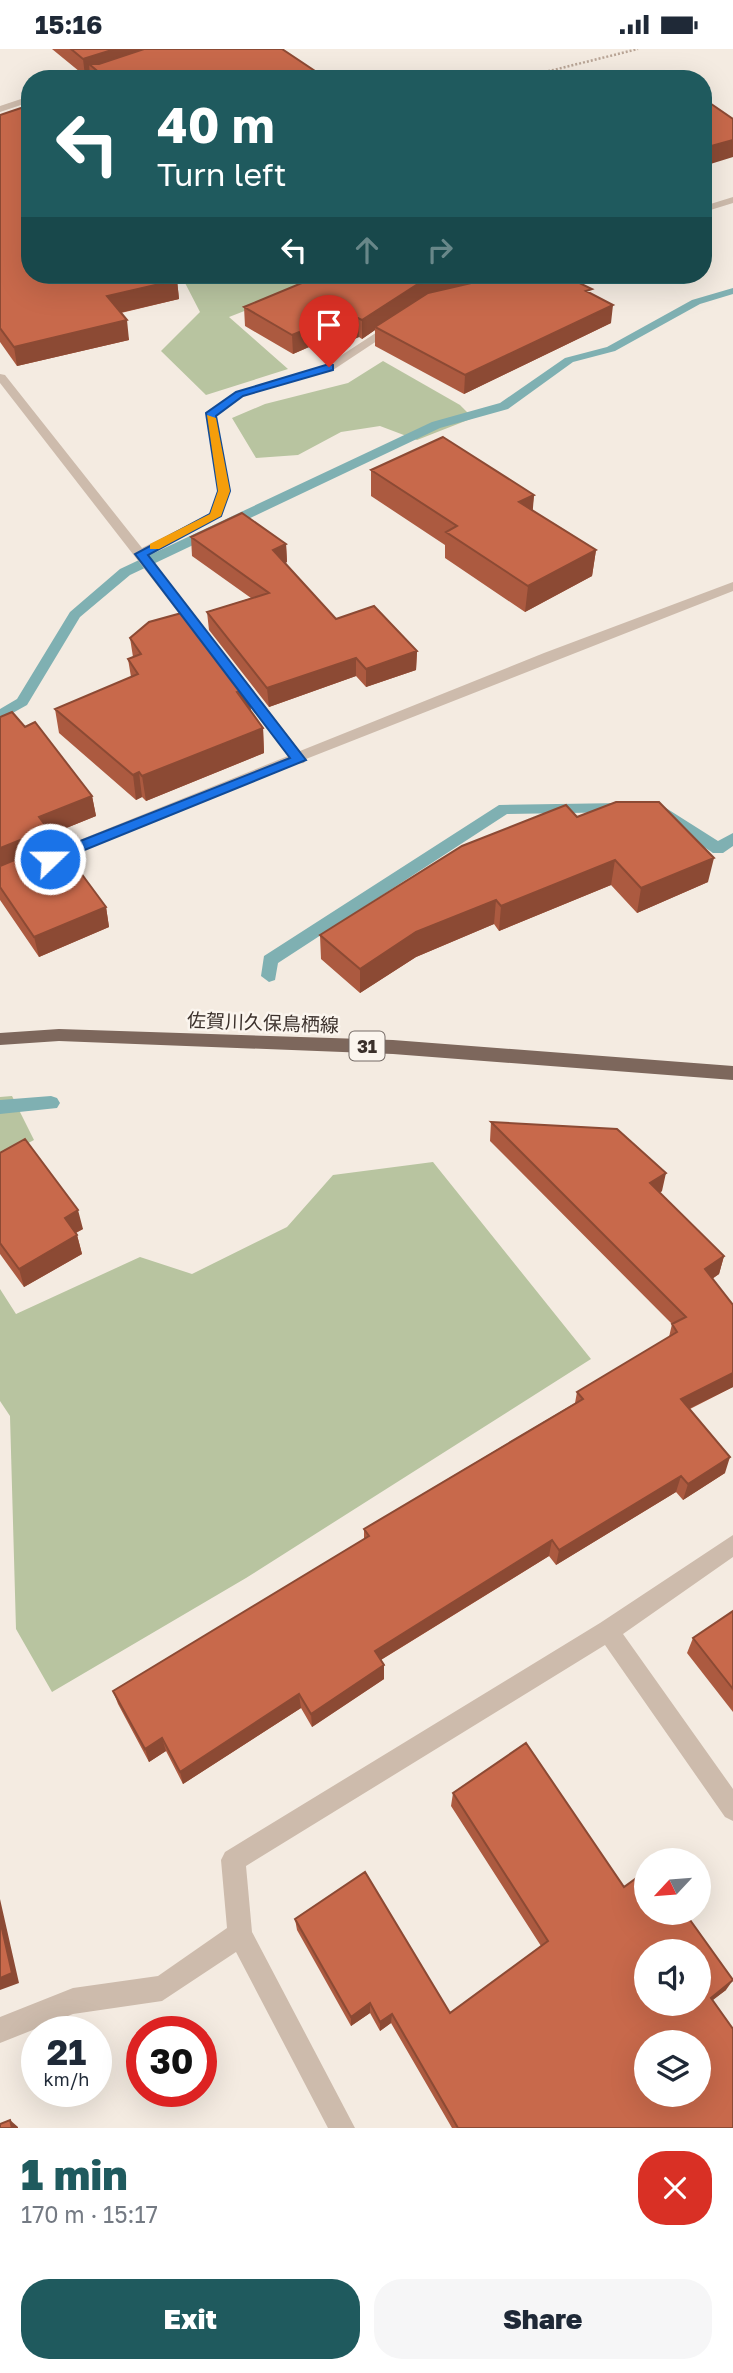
<!DOCTYPE html>
<html lang="en">
<head>
<meta charset="utf-8">
<style>
  :root { --surface:#fff; --page:#f6f6f7; --text:#1f2937; --muted:#747a83; --accent:#1f5a5e }
  body { margin:0; font-family:"Golos Text","Noto Sans JP",sans-serif; background:var(--page); color:var(--text); height:100vh; display:flex; flex-direction:column; font-size:26px; white-space:nowrap }
  * { box-sizing:border-box; margin:0 }
  p { font-size:23px; color:var(--muted) }
  .icon { flex:none; width:38px; height:38px; fill:none; stroke:currentColor; stroke-width:2; stroke-linecap:round; stroke-linejoin:round }
  .map { position:relative; height:2079px; overflow:hidden }
  .details { display:flex; flex-direction:column; background:var(--surface); flex:1 }
  .details>* { flex:none }
  .top-card { position:absolute; left:21px; top:21px; width:691px; height:214px; border-radius:28px; box-shadow:0 7px 28px #0002; background:#1f5a5e; color:#fff; overflow:hidden }
  .needle { width:46px; rotate:244deg }
  .buttons { position:absolute; left:634px; top:1799px; display:grid; gap:14px }
  .buttons a { display:grid; place-items:center; width:77px; height:77px; border-radius:50%; background:var(--surface); box-shadow:0 7px 28px #0002; font-size:35px }
  .speed { position:absolute; left:21px; top:1967px; display:flex; gap:14px; font-size:35px; font-weight:700; text-align:center }
  .speed>* { display:grid; place-content:center; width:91px; height:91px; border-radius:50%; background:var(--surface); box-shadow:0 7px 28px #0002; line-height:1 }
  .speed small { font-size:18px; font-weight:400 }
  .speed .limit { border:10px solid #d22; background:#fff; color:#111 }
  .pin { position:absolute; display:grid; place-items:center; width:60px; height:60px; color:#fff; margin:-72px -30px; border-radius:50% 50% 50% 0; rotate:-45deg; box-shadow:0 0 7px #0007 }
  .pin .icon { rotate:45deg }
  .me { position:absolute; width:77px; margin:-38px; rotate:68deg; stroke-linejoin:round; filter:drop-shadow(0 0 5px #0008) }
  .turn { display:flex; align-items:center; gap:24px; height:147px; padding:0 21px; font-size:32px }
  .turn .icon { width:91px; height:91px; stroke-width:2.5 }
  .turn b { display:block; font-size:49px; line-height:60px }
  .lanes { display:flex; align-items:center; height:66px; padding:0 21px; background:#0003; justify-content:center; gap:35px; direction:ltr }
  .lanes .off { opacity:.35 }
  .round { display:grid; place-items:center; flex:none; width:74px; height:74px; border-radius:28px; background:var(--page) }
  .summary { display:flex; align-items:center; justify-content:space-between; height:119px; padding:0 21px }
  h1 { font-size:42px; font-weight:800; line-height:52px; color:var(--accent) }
  .action { display:flex; gap:14px; margin-top:auto; padding:14px 21px }
  .action a { flex:1; height:80px; border-radius:28px; background:var(--accent); color:#fff; font-size:28px; font-weight:800; line-height:80px; text-align:center }
  .action a+a { background:var(--page); color:var(--text) }
  .status { display:flex; justify-content:space-between; align-items:center; height:49px; padding:0 35px; background:var(--surface); direction:ltr }
  .status svg { height:19px; fill:currentColor }
  .map>svg:first-child { display:block }
  .green { fill:#b8c4a0 }
  .lines { fill:none; stroke-linecap:round; stroke-linejoin:round }
  .stream { fill:#7fb0b2; fill-rule:evenodd }
  .path { stroke:#b9a596; stroke-width:2.5; stroke-dasharray:2 2; stroke-linecap:butt }
  .street { fill:#cdbbac; fill-rule:evenodd }
  .primary { fill:#7d675c; fill-rule:evenodd }
  .wall { fill:#ac5a40 }
  .shaded-wall { fill:#8c4a34 }
  .building { fill:#c8694b; stroke:#8c4a34; stroke-width:2; fill-rule:evenodd }
  .route { fill:#1a73e8; stroke:#114b97; stroke-width:2 }
  .slow { fill:#f59e0b }
  .labels { text-anchor:middle; dominant-baseline:central; stroke-width:5; stroke-linejoin:round; paint-order:stroke }
  .shield { fill:#fbf5ee; stroke:#756b66; stroke-width:2 }
  .shield-label { font-size:18px; font-weight:bold; fill:#3b302b }
  .street-label { font-size:19px; fill:#3b302b; stroke:#fbf5ee }
</style>
</head>
<body>
<div class="status"><b>15:16</b><svg viewBox="0 0 49 12"><path d="M0 12V9h3v3zM5 12V6h3v6zM10 12V3h3v9zM15 12V0h3v12zM26 1h20v11H26zM47 4h2v5h-2z"/></svg></div>
<div class="map">
<svg width="733" height="2079" viewBox="0 0 733 2079">
  <rect width="100%" height="100%" fill="#f4ebe1"/>
  <path class="green" d="M176 226H337L229 268 288 320 206 346 161 302 200 263 184 232Z
    M383 312 460 356 473 369 417 391 380 377 341 383 298 406 256 409 232 369 265 355 348 334Z
    M12 1047 34 1091 0 1109V1048Z
    M433 1113 591 1310 246 1529 52 1643 16 1580 10 1367 0 1352V1240L16 1265 140 1208 192 1225 287 1178 333 1126Z"/>
  <g class="lines">
    <path class="stream" d="M733 239V245L700 255 615 302 573 313 508 360 440 379 130 526 80 568 27 656 0 671V660L17 650 70 563 120 520 432 373 500 354 565 309 607 298 692 251Z
      M623 754 631 759 628 763 507 765 278 914 275 931 269 933 261 927 264 907 499 756Z
      M658 754 718 792 733 784V797L723 804H713L653 763 650 759Z
      M51 1047 57 1049 60 1054 57 1059 0 1065V1051Z"/>
    <path class="path" d="M517 30 638 0"/>
    <path class="street" d="M30 47V53L0 63V57Z
      M733 148V154L704 163V157Z
      M391 274 401 276 333 321 243 347 216 367 230 442 221 467 148 507 207 582 200 586 195 585 0 334V325L5 326 142 499 209 465 218 442 206 363 235 343 325 317Z
      M733 533V542L306 710 304 714 295 715 0 835V823L288 707 231 632V626H241L300 702 544 604Z
      M733 1486V1508L623 1585 733 1740V1772L725 1768 605 1596 246 1817 252 1883 355 2079H328L236 1903 162 1952 73 1965 0 1994V1968L73 1939 158 1927 227 1879 221 1811 225 1803 600 1574Z"/>
    <path class="primary" d="M59 980 393 991 733 1017V1031L393 1005 59 992 0 996V984Z"/>
  </g>
  <path class="wall" d="M52 0H282L327 30H91L90 26 85 27Z
    M0 66 30 226 177 231 179 250 121 264 129 291 17 317 0 293Z
    M591 245 611 274 464 345 375 297V281L362 290 359 288 321 304 309 298 293 305 245 277 244 258Z
    M371 421 534 446 532 462 596 501 592 527 525 563 445 509V496L371 447Z
    M191 488 286 495 287 513 285 514 336 570 417 602 416 621 366 638 356 627 269 658 209 581 207 563 251 549 192 507Z
    M130 589 251 663 263 679 264 704 146 752 142 748 136 751 59 684 55 660 131 628 128 610 133 608Z
    M0 668 25 678 92 747 96 767 49 786 51 796 106 858 109 878 39 908 0 851Z
    M577 768 708 833 637 864 611 836 499 882 494 875 416 908 360 944 321 910 320 886Z
    M491 1073 662 1142 659 1144 724 1207 719 1225 712 1230 733 1256V1338L690 1360 725 1424 683 1451 676 1443 556 1516 549 1507 381 1611 384 1630 312 1678 301 1659 183 1735 166 1702 149 1713 118 1655 113 1642 364 1490V1480L575 1354 577 1343 669 1288 672 1275 490 1092Z
    M0 1104 83 1180 76 1184 77 1186 82 1205 24 1238 0 1205Z
    M733 1562V1663L687 1604 693 1589Z
    M453 1744 624 1838 726 1941 712 1951 733 2079H452L391 1974 380 1982 370 1964 351 1977 297 1881 295 1870 450 1964 541 1897 451 1757Z"/>
  <path class="shaded-wall" d="M115 0H174L99 23 89 15 90 26 85 27 83 10Z
    M733 91V108L704 117V99Z
    M458 226H509L375 278V281L362 290V271L418 235Z
    M177 231 179 250 110 266 107 247Z
    M613 256 611 274 464 345 465 326Z
    M358 269 359 288 321 304V286Z
    M127 271 129 291 17 317 14 298Z
    M309 279V298L293 305 292 286Z
    M534 446 532 471 519 453Z
    M286 495 287 513 274 519 273 501Z
    M596 501 592 527 525 563 528 537Z
    M417 602 416 621 366 638V620Z
    M356 609V627L269 658 267 639Z
    M250 639 251 664 237 643Z
    M263 679 264 704 146 752 142 727Z
    M139 723 142 748 136 751 133 726Z
    M92 747 96 767 49 786 52 799 0 820V799L39 768Z
    M714 809 708 833 637 864 641 839Z
    M615 811 611 836 499 882 501 857Z
    M496 851 494 875 416 908 360 944V920L416 883Z
    M106 858 109 878 39 908 34 888Z
    M666 1124 662 1142 646 1153 650 1134Z
    M78 1161 83 1180 69 1187 65 1169Z
    M77 1186 82 1205 24 1238 19 1220Z
    M724 1207 719 1225 700 1238 705 1220Z
    M733 1324V1338L676 1366 681 1350Z
    M730 1408 725 1424 683 1451 688 1435Z
    M681 1427 676 1443 556 1516 559 1501Z
    M552 1491 549 1507 374 1615 375 1602Z
    M384 1616V1630L312 1678 311 1665Z
    M299 1645 301 1659 183 1735 180 1723Z
    M162 1689 166 1702 149 1713 145 1700Z
    M0 1850 19 1934 0 1941Z
    M733 1931 726 1941 704 1958 711 1949Z
    M370 1954V1964L351 1977V1968Z
    M392 1965 391 1974 380 1982V1973Z
    M10 2071 18 2078V2079H12Z"/>
  <path class="building" d="M71 0H115L83 10Z
    M144 0H282L327 30H107L89 15H99Z
    M704 50 733 70V91L704 99Z
    M30 56V226H172L177 231 107 247 127 271 14 298 0 279V66Z
    M321 226H458L418 235 362 271 358 269 321 286 309 279 292 286 244 258Z
    M506 226H563L592 240 586 242 613 256 465 326 375 278 428 244Z
    M443 388 534 446 519 453 596 501 528 537 446 483 457 477 371 421Z
    M242 464 286 495 273 501 336 570 374 557 417 602 366 620 356 609 267 639 207 563 269 544 191 488Z
    M189 562 250 639 237 643 263 679 142 727 139 723 133 726 55 660 138 625 128 610 141 605 130 589 149 573Z
    M12 663 25 678 35 673 92 747 39 768 48 780 0 799V668Z
    M616 753H659L714 809 641 839 615 811 501 857 496 851 416 883 360 920 320 886 462 797 566 756 577 768Z
    M58 793 106 858 34 888 0 838V817Z
    M491 1073 617 1080 666 1124 650 1134 724 1207 705 1220 733 1256V1324L681 1350 730 1408 688 1435 681 1427 559 1501 552 1491 375 1602 384 1616 311 1665 299 1645 180 1723 162 1689 145 1700 113 1642 369 1487 364 1480 583 1350 577 1343 677 1283 672 1275 686 1268Z
    M25 1090 78 1161 65 1169 77 1186 19 1220 0 1194V1104Z
    M733 1562V1640L693 1589Z
    M526 1694 624 1838 646 1822V1864H685L733 1931 711 1949 733 1980V2079H458L392 1965 380 1973 370 1954 351 1968 295 1870 365 1823 450 1964 548 1892 453 1744ZM646 1902H698V1955H646ZM646 1993H698V2046H646Z
    M0 1871 12 1924 0 1929Z
    M10 2071 12 2079H0V2075Z"/>
  <path class="route" d="M329 315 333 316V321L243 347 216 367 230 442 221 467 148 506 306 711 55 813H45V806L290 709 135 505 210 465 218 442 206 364 236 343Z"/>
  <path class="slow" d="M207 366 216 369 230 442 221 467 159 500H150V495L210 465 218 442Z"/>
  <g class="labels">
    <rect class="shield" x="349.5" y="982.5" width="35" height="29" rx="5"/>
    <g class="shield-label">
      <text x="367" y="997">31</text>
    </g>
    <g class="street-label">
      <text transform="translate(263 973) rotate(2)">佐賀川久保鳥栖線</text>
    </g>
  </g>
</svg>
<div class="buttons">
<a><svg class="needle" viewBox="-14 -14 28 28"><path d="M0-13l5 13h-10z" fill="#e53935"/><path d="M0 13l5-13h-10z" fill="#747a83"/></svg></a>
<a><svg class="icon" aria-label="sound" viewBox="0 0 24 24"><path d="M4 9h4l5-4v14l-5-4H4zM17 9q2 3 0 6"/></svg></a>
<a><svg class="icon" aria-label="layers" viewBox="0 0 24 24"><path d="M12 4l9 5-9 5-9-5zM3 14l9 5 9-5"/></svg></a>
</div>
<div class="speed"><div>21<small>km/h</small></div><div class="limit">30</div></div>
<div class="pin" style="left:329px;top:318px;background:#d93025"><svg class="icon" aria-label="arrive" viewBox="0 0 24 24"><path d="M6 21V4h12l-3 4 3 4H6"/></svg></div>
<svg class="me" style="left:50px;top:810px" viewBox="-20 -20 40 40"><circle r="17" fill="#1a73e8" stroke="#fff" stroke-width="3"/><path d="M0-11L8 9 0 5-8 9z" fill="#fff"/></svg>
<div class="top-card">
<div class="turn"><svg class="icon" aria-label="left" viewBox="0 0 24 24"><path d="M17 20v-9H6M10 6l-5 5 5 5"/></svg><div><b>40 m</b>Turn left</div></div>
<div class="lanes"><svg class="icon" aria-label="left" viewBox="0 0 24 24"><path d="M17 20v-9H6M10 6l-5 5 5 5"/></svg><svg class="icon off" aria-label="ahead" viewBox="0 0 24 24"><path d="M12 20V5M6 11l6-6 6 6"/></svg><svg class="icon off" aria-label="right" viewBox="0 0 24 24"><path d="M7 20v-9h11M14 6l5 5-5 5"/></svg></div>
</div>
</div>
<section class="details">
<div class="summary"><div><h1>1 min</h1><p>170 m · 15:17</p></div><a class="round" style="background:#d93025;color:#fff"><svg class="icon" aria-label="close" viewBox="0 0 24 24"><path d="M6 6l12 12M18 6L6 18"/></svg></a></div>
<div class="action"><a>Exit</a><a>Share</a></div>
</section>
</body>
</html>
